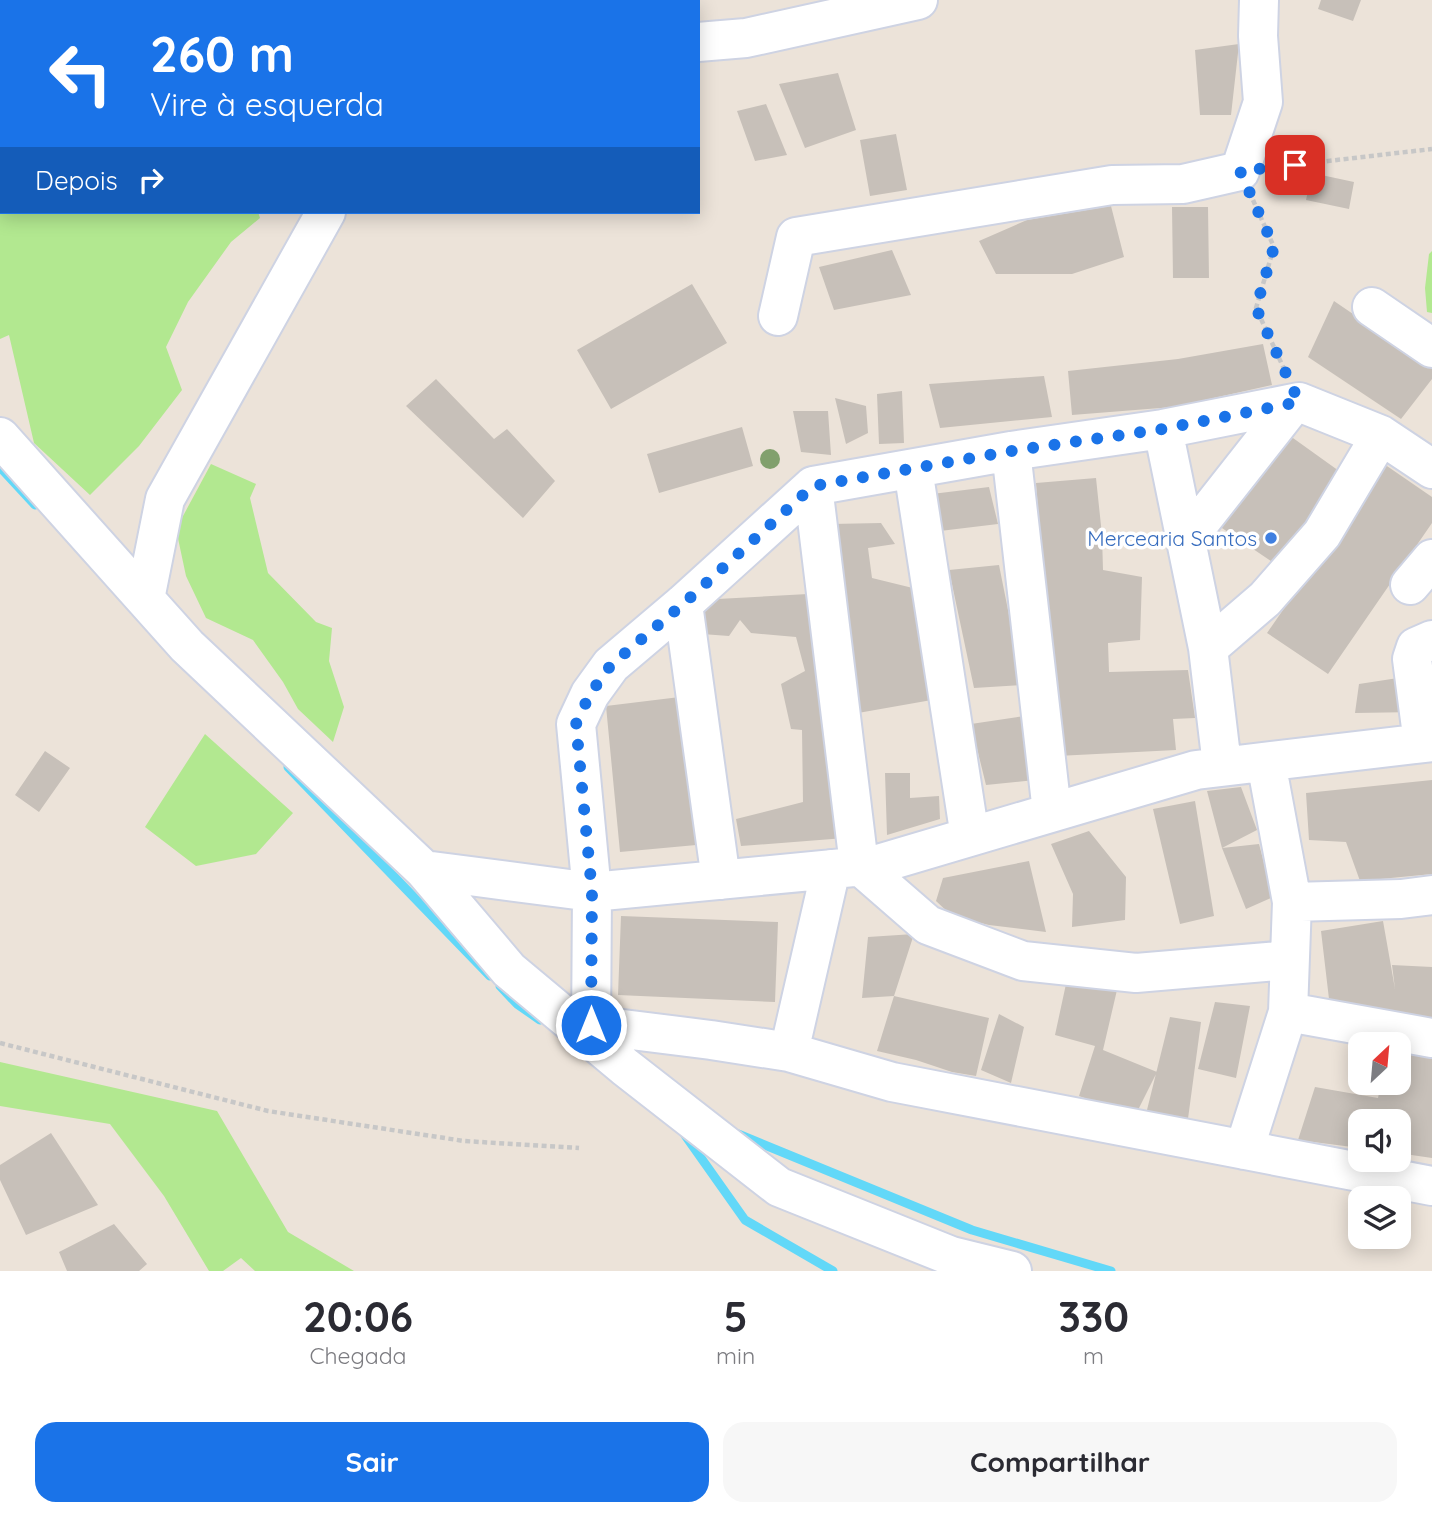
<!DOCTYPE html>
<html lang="pt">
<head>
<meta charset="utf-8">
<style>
  :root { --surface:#fff; --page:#f7f7f7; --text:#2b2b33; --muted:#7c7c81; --accent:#1a73e8 }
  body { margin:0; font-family:Quicksand,sans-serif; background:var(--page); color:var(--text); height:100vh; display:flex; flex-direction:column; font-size:26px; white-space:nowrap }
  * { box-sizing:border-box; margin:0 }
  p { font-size:23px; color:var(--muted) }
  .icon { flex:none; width:38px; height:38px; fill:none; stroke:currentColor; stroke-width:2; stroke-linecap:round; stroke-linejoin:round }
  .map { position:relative; height:1271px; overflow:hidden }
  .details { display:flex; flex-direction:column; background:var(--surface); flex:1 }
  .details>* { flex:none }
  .top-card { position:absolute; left:0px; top:0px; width:700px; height:214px; box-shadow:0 4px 18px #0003; background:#1a73e8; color:#fff; overflow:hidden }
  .needle { width:46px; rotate:26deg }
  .fabs { position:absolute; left:1348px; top:1032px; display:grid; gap:14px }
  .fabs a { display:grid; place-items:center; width:63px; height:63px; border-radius:14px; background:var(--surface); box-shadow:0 4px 18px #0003; font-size:35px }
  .pin { position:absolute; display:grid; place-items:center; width:60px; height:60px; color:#fff; margin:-30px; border-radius:14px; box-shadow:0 4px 10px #0006 }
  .me { position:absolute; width:77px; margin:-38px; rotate:0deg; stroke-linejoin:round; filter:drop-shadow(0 0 5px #0008) }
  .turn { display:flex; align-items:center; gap:24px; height:147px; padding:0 35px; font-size:32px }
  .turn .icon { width:91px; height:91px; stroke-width:2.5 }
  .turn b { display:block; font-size:49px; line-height:60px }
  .then { display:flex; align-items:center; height:66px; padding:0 35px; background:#0003; gap:14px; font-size:26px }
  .eta { display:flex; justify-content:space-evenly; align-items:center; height:119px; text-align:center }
  .eta b { font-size:42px; font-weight:700; line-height:49px }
  .cta { display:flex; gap:14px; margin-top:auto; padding:14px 35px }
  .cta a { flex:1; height:80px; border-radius:21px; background:var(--accent); color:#fff; font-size:28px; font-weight:700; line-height:80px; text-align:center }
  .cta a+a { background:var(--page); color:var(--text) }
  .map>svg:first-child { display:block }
  .green { fill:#b2e890 }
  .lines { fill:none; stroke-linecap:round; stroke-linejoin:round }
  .stream { stroke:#62d8f8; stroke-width:9 }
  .building { fill:#c7c0b9 }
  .minor-casing { stroke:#ced3e3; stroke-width:42 }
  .path { stroke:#c7c7c7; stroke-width:4.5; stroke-dasharray:5 3.5; stroke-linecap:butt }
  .minor { stroke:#fff; stroke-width:38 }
  .tree { fill:#81a06d }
  .route { stroke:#1a73e8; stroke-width:12; stroke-dasharray:0 21.6 }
  .shop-dot { fill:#3f7fe0; stroke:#fff; stroke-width:2.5 }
  .labels { text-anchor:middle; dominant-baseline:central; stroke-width:7; stroke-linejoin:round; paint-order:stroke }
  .shop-label { font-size:21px; fill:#366cbe; stroke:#fff; text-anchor:end }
</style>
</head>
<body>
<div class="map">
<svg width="1432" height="1271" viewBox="0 0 1432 1271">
  <rect width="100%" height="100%" fill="#ece3d9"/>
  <path class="green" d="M0 92H2V212H258L260 218 231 242 188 302 166 347 182 390 139 446 90 495 34 443 9 335 0 339Z
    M1432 251V313L1427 312 1425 288 1429 254Z
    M211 464 256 484 250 498 268 573 316 622 332 628 329 661 344 707 333 742 298 709 283 682 253 640 206 618 186 576 176 529Z
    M205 734 293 813 256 854 196 866 145 827Z
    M0 1062 217 1111 288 1232 354 1271H255L241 1258 223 1271H209L164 1196 110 1124 0 1106Z"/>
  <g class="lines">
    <path class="stream" d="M0 467 35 505
      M288 767 490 976
      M500 986 517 1004 540 1020
      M682 1131 745 1220 833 1271
      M738 1134 972 1230 1111 1271"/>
  </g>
  <path class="building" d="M1321 0H1361L1353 21 1318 9Z
    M1239 44 1231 115H1200L1195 50Z
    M838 73 856 130 805 148 779 84Z
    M766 104 787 155 755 161 737 111Z
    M896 134 907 190 870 196 860 140Z
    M1312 173 1354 182 1349 209 1306 200Z
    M1111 206 1124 257 1072 274H996L979 241 1027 220Z
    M1172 207H1208L1209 278H1173Z
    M892 250 911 295 834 310 819 267Z
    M692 284 727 343 611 409 577 350Z
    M1334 301 1432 368V379L1401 419 1308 357Z
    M1263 344 1272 385 1173 407 1072 415 1068 371 1178 359Z
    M1044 376 1052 417 940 428 929 384Z
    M436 379 494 439 507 429 555 481 523 518 406 406Z
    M902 391 904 443 879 444 877 394Z
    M835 398 866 406 868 433 846 444Z
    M793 411H828L831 455 801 452Z
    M742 427 753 466 659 493 647 454Z
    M1286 433 1346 476 1280 567 1216 524Z
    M1384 464 1432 497V523L1328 674 1267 633Z
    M1096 478 1102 535 1103 570 1142 577 1140 640 1108 643 1109 672 1188 670 1195 718 1173 719 1176 750 1057 756 1036 483Z
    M989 487 998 524 940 531 932 494Z
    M881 523 895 544 868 548 872 578 925 591 943 698 858 713 831 524Z
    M999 565 1023 685 974 688 949 570Z
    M808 594 845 838 741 846 736 819 803 802 802 730 791 729 781 684 805 671 796 637 751 633 740 620 729 636 702 634 699 600Z
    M1411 676 1416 712 1355 713 1359 684Z
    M688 696 707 844 620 852 606 706Z
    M1024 716 1035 780 986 785 971 724Z
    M45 751 70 768 39 812 15 795Z
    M885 773H910V798L939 796 940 819 887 835Z
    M1432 780V874L1360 881 1346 842 1309 840 1306 793Z
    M1241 787 1257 830 1222 848 1207 791Z
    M1195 801 1214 916 1180 924 1153 809Z
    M1089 831 1126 877 1125 920 1072 927 1073 894 1051 844Z
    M1259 844 1273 897 1246 909 1222 848Z
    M1029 861 1046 932 989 925 952 916 936 901 943 878Z
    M621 916 778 922 775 1002 618 995Z
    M1383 921 1395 989 1392 965 1432 967V1021L1400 1017 1329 999 1321 931Z
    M914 934 894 996 862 998 868 937Z
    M1066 984 1117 990 1103 1050 1157 1072 1135 1116 1079 1096 1095 1046 1055 1035Z
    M894 996 989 1018 976 1076 952 1072 916 1060 877 1051Z
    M1215 1002 1250 1006 1236 1078 1198 1069Z
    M999 1014 1024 1027 1011 1083 981 1070Z
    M1170 1017 1201 1022 1187 1126 1145 1118Z
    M1398 1045 1432 1049V1158L1398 1153V1122H1360V1148L1298 1140 1315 1087 1378 1098 1381 1083H1398Z
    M51 1133 98 1205 26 1235 0 1180V1165Z
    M114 1224 147 1264 139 1271H67L59 1252Z"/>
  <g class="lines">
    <g class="minor-casing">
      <path id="minor" d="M92 0 94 2
        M698 42 746 38 918 0
        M1372 307 1432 348
        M778 316 796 237 1112 185 1183 184 1240 171 1263 102 1258 36 1259 0
        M1163 429 1208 648 1222 765
        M0 437 187 646 424 870 592 892 875 865 1196 770 1432 742
        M1011 451 1052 812
        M913 469 970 837
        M813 486 859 865 928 925 1023 961 1136 973 1289 960
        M1186 540 1293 404
        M1410 585 1432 559
        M145 599 165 499 326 212
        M683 604 721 880
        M1208 648 1265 599 1322 534 1381 435
        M1423 743 1412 659 1416 647 1432 640
        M1266 762 1292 902 1288 1012 1432 1038
        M424 870 509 970 625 1067 779 1187 951 1256 1012 1271
        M1292 902 1401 899 1432 895
        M591 1025 711 1040 789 1052 892 1082 1432 1186
        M591 1038 592 892 576 724 590 694 611 665 683 604 813 486 1011 451 1163 429 1299 402 1381 435 1432 469
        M789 1052 831 869
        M1244 1150 1288 1012"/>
    </g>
    <path class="path" d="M331 2V0
      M475 2V0
      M1276 167 1432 149
      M1253 200 1274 247 1256 308 1285 371
      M0 1043 268 1111 464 1141 579 1148"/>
    <use href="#minor" class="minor"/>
  </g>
  <circle class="tree" cx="770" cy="459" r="10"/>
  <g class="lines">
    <path class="route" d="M591 1025 592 892 576 724 590 694 611 665 683 604 813 486 1011 451 1163 429 1299 402 1256 308 1274 247 1240 171 1295 165"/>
  </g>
  <circle class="shop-dot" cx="1271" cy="538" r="7"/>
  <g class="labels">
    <g class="shop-label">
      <text x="1257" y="538">Mercearia Santos</text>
    </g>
  </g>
</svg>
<div class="fabs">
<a><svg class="needle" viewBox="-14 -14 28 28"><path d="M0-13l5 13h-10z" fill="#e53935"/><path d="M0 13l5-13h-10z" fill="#7c7c81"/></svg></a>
<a><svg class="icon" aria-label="sound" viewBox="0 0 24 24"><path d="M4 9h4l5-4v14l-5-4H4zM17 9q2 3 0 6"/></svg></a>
<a><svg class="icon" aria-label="layers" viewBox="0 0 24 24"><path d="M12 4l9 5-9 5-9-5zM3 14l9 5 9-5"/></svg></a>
</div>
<div class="pin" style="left:1295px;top:165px;background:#d93025"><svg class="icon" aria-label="arrive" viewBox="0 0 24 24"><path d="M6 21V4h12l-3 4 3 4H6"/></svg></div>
<svg class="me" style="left:591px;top:1025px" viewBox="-20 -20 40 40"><circle r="17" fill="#1a73e8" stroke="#fff" stroke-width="3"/><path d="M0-11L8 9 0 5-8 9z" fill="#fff"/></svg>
<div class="top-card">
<div class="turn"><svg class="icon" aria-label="left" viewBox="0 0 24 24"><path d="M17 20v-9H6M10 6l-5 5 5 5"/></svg><div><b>260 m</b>Vire à esquerda</div></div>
<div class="then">Depois<svg class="icon" aria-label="right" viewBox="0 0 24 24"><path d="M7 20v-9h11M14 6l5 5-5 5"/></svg></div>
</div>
</div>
<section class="details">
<div class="eta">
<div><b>20:06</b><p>Chegada</p></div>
<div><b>5</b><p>min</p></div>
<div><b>330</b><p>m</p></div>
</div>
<div class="cta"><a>Sair</a><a>Compartilhar</a></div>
</section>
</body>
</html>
